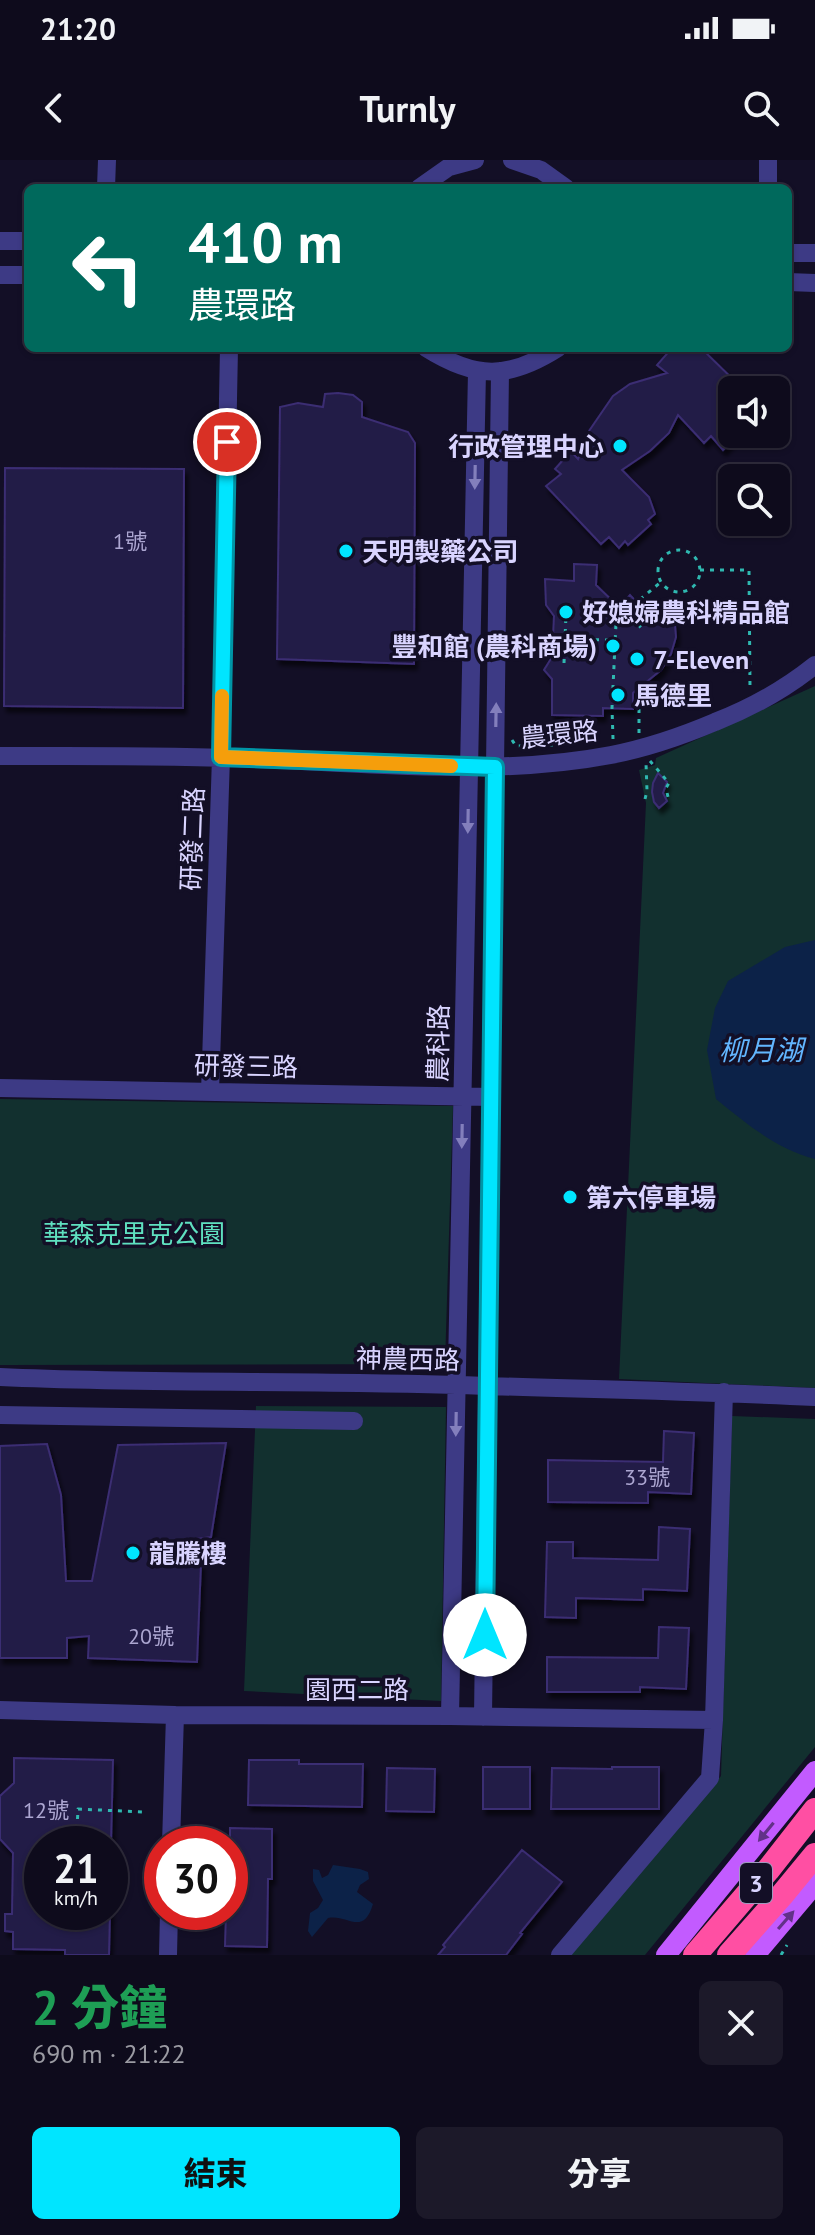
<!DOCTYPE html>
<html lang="zh-TW">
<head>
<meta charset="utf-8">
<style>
  :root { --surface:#0e0b1c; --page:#1c1929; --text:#f1f3f6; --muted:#9b9ba3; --line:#2e2b3b; --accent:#00e5ff }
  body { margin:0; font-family:"PT Sans","Noto Sans TC",sans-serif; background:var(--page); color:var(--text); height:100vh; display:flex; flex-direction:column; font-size:30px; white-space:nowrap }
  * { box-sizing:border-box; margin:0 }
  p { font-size:26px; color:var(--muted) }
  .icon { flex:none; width:44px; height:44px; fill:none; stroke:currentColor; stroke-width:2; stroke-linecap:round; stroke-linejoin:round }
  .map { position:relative; height:1795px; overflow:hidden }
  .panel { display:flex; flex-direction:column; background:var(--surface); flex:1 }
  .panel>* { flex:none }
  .guide { position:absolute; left:24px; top:24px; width:768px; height:168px; border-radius:12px; box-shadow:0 2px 6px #0004,0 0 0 2px var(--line); background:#00695c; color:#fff; overflow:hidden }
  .buttons { position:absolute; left:718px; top:216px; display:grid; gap:16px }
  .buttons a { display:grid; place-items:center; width:72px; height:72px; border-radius:12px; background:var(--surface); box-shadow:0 2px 6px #0004,0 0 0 2px var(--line); font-size:40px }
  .speed { position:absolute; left:24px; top:1666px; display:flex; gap:16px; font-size:40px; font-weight:700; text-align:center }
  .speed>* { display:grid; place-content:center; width:104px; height:104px; border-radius:50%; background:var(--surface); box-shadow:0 2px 6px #0004,0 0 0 2px var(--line); line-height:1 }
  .speed small { font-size:20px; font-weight:400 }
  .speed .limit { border:12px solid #d22; background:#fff; color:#111 }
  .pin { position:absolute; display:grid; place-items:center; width:68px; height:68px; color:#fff; margin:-34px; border:4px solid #fff; border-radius:50%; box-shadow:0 2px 8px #0007 }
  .me { position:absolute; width:88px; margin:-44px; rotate:0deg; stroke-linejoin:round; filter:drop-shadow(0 0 6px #0008) }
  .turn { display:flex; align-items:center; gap:28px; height:168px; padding:0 32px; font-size:36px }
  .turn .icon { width:104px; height:104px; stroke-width:2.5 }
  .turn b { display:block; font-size:56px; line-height:68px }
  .round { display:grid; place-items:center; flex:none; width:84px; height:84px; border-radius:12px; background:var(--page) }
  .summary { display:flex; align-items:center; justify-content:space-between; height:136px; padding:0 32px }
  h1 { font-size:48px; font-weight:800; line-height:60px; color:#1e9e55 }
  .cta { display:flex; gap:16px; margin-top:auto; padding:16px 32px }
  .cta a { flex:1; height:92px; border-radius:12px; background:var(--accent); color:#111; font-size:32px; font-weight:800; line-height:92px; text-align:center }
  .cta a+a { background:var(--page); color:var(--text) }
  .status { display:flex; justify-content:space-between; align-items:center; height:56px; padding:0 40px; background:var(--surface); direction:ltr }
  .status svg { height:22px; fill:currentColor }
  header { display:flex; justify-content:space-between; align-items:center; height:104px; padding:0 32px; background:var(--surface); font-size:36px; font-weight:800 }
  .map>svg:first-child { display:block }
  .green { fill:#12302f }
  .water { fill:#0c2248 }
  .building { fill:#241b47; stroke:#3b2d73; stroke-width:2; filter:url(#shadow) }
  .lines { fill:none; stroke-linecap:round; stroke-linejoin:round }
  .path { stroke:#2fb8b0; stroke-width:3; stroke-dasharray:4 6; stroke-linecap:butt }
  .minor { stroke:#3d3a85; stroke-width:18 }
  .major { stroke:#c25bff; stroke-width:20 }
  .highway { stroke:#ff4fa3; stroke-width:24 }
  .oneway { fill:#837fbc }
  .oneway2 { fill:#623188 }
  .route-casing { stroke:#0095a6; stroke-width:20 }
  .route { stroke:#00e5ff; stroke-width:14 }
  .slow { stroke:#f59e0b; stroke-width:14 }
  .poi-dot { fill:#00e5ff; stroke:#130f26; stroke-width:3 }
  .labels { text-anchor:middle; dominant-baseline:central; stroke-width:7; stroke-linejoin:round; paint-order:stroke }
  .number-label { font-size:22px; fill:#aca6d1 }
  .shield { fill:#130f26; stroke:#9e99be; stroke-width:2 }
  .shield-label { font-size:24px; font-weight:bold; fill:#d9d4ff }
  .poi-label { font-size:26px; font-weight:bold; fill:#d9d4ff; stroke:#130f26; text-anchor:start }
  .street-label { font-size:26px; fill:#d9d4ff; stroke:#130f26 }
  .park-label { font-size:26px; fill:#5fe0c0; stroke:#130f26 }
  .water-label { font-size:28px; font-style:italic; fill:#62b6ff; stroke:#130f26 }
</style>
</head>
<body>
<div class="status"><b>21:20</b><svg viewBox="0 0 49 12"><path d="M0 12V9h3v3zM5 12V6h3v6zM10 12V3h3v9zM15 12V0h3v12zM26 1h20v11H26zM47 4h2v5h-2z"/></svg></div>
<header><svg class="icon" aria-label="back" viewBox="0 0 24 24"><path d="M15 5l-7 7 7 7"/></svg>Turnly<svg class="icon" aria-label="search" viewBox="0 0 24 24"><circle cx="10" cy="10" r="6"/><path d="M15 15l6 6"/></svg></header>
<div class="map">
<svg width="815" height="1795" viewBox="0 0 815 1795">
  <defs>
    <filter id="shadow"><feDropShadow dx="3" dy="5.5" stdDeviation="2" flood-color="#0009"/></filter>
  </defs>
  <rect width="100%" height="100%" fill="#130f26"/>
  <path class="green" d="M815 526V1228L619 1219 646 643 639 610 655 605 656 598Z
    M0 939 453 946 445 1204 0 1205Z
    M256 1246 446 1247 441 1541 244 1531Z
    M732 1256 815 1259V1587L645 1795H571L721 1616Z"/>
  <path class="water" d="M815 780V999C776 989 747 964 716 939L707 890 715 848 728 821 785 787Z
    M333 1705 360 1709 368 1712 369 1719 360 1725 357 1732 373 1744C363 1777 348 1754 328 1758L312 1777 308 1771 310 1753 318 1748 323 1740 313 1721V1709L319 1710 322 1718 328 1715Z"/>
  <path class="building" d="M672 188H701L744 230H732V281L723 290 711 276 704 283 678 255 669 273 650 291 622 310 649 337 655 354 648 360 651 364 628 385 625 381 619 388 609 377 601 384 546 326 561 314 555 309 571 291 578 299 589 271 613 236 630 224 667 213 657 205Z
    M338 233 353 235 362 242V257L408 272 415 283 414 504 277 499 280 247 298 243 323 247 325 234Z
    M5 308 184 309 183 548 4 546Z
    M574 404 597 405 596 425 619 447 630 435 648 454 662 452 669 456 675 465 676 477 671 494 661 510 633 533V549L603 548V556L552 555V519L544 510 552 497 554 456 546 445 545 419 574 421Z
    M658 613 667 622 663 633 667 641 659 648 654 642 652 632 653 623Z
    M664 1271 694 1273 691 1334 648 1332V1343L548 1342V1300L663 1302Z
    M226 1283 211 1377 168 1383 171 1403 201 1404 197 1502 88 1498 89 1476 67 1478V1498H0V1286L47 1284 61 1335 66 1421H92L118 1285Z
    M659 1367 690 1369 687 1431 643 1429V1440L576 1438V1458L545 1457 547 1382H573V1398L658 1400Z
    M659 1467 689 1468 686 1529 640 1527V1532H547V1497L658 1498Z
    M14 1598 113 1600 111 1684H42V1752H110L109 1795H65V1790L13 1789V1772L5 1771V1754H12L13 1693 0 1679V1636L14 1623Z
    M249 1600H299V1604H363L362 1647 248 1645Z
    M483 1607H530V1649H483Z
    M612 1607H659V1649H551L552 1608 612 1609Z
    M387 1608 435 1609 434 1652 386 1651Z
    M230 1668 272 1669V1719H268L267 1787 225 1786 226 1752H230Z
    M522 1690 562 1722 520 1773 522 1774 506 1795H438L445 1787 443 1785Z"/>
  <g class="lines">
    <path class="path" d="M658 411a21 21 0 1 1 42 0a21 21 0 1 1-42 0Z
      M700 410H749L750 528
      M624 455 638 468 643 463
      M535 479 614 480
      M564 503 566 455
      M639 573V529
      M613 579 612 548 616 463 637 442 661 422
      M512 580 516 586 557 585
      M650 601 669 623 666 628 668 637
      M645 639 647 631 646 603
      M77 1669 78 1649 143 1652
      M781 1795 787 1785"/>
    <path class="minor" d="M512 0 541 10 566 28
      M106 28 107 0
      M419 28 449 7 475 0
      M768 28V0
      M0 81H28
      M788 93H815
      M0 115H28
      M788 122 815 123
      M426 188C475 219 508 220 558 188
      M0 596C85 596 170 595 255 599 371 603 496 617 611 595 647 588 682 576 715 562 751 548 785 529 815 505
      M0 928 492 937
      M210 932 221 597 229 188
      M0 1217C152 1224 304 1220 456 1225 576 1229 696 1231 815 1237
      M0 1255 354 1261
      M0 1550 175 1555 450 1556 714 1560
      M450 1556 477 211
      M483 1557 500 211
      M171 1684 175 1555
      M168 1795 169 1752
      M560 1795 710 1618 714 1560 724 1232"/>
    <path class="major" d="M666 1795 815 1611
      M755 1795 815 1724"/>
    <path class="highway" d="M695 1795 768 1710 815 1650
      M729 1795 782 1735 815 1695"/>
  </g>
  <defs><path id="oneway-solid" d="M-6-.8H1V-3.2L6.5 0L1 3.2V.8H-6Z" transform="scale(2)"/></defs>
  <g class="oneway">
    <use href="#oneway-solid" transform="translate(475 317) rotate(91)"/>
    <use href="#oneway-solid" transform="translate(496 555) rotate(-89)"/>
    <use href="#oneway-solid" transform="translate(468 661) rotate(91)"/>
    <use href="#oneway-solid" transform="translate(462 976) rotate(91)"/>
    <use href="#oneway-solid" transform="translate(456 1264) rotate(91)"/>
  </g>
  <g class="oneway2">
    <use href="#oneway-solid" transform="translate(766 1672) rotate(129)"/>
    <use href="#oneway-solid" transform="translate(786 1760) rotate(-49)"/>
  </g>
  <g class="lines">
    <g class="route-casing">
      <path id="route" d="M227 282 221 597 495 607 485 1475"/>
    </g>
    <use href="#route" class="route"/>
    <path class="slow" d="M222 536 221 597 451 606"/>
  </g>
  <g class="poi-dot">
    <circle cx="620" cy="286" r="8"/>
    <circle cx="346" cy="391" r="8"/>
    <circle cx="566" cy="452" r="8"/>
    <circle cx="613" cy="486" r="8"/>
    <circle cx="637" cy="499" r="8"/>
    <circle cx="618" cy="535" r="8"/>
    <circle cx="570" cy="1037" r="8"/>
    <circle cx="133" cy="1393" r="8"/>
  </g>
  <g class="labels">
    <g class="number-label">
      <text x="130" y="381">1號</text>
      <text x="647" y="1317">33號</text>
      <text x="151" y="1476">20號</text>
      <text x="46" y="1650">12號</text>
    </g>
    <rect class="shield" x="740" y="1703" width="32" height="40" rx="6"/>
    <g class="shield-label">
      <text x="756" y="1723">3</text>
    </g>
    <g class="poi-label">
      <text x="604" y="286" text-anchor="end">行政管理中心</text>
      <text x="362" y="391">天明製藥公司</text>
      <text x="582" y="452">好媳婦農科精品館</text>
      <text x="597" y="486" text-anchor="end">豐和館 (農科商場)</text>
      <text x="653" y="499">7-Eleven</text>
      <text x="634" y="535">馬德里</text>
      <text x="586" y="1037">第六停車場</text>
      <text x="149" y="1393">龍騰樓</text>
    </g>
    <g class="street-label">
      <text transform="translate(559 574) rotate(-6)">農環路</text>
      <text transform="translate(192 679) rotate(-88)">研發二路</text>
      <text transform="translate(438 883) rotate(-89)">農科路</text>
      <text transform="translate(246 906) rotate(1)">研發三路</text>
      <text transform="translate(408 1199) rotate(1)">神農西路</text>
      <text x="357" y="1529">園西二路</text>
    </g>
    <g class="park-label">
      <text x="134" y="1073">華森克里克公園</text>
    </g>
    <g class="water-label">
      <text x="761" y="889">柳月湖</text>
    </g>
  </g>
</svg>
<div class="buttons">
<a><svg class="icon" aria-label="sound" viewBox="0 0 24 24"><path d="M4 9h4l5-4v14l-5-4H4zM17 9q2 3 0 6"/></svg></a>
<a><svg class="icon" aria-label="search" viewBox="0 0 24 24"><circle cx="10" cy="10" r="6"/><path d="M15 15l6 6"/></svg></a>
</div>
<div class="speed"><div>21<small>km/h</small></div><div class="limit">30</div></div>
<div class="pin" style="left:227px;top:282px;background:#d93025"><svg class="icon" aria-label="arrive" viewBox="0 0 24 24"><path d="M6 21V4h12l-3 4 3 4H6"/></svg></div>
<svg class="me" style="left:485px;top:1475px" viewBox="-20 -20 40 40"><circle r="19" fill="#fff"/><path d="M0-13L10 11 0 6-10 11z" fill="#00e5ff"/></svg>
<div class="guide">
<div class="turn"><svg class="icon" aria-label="left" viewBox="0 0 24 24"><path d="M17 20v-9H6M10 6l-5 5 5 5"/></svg><div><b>410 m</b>農環路</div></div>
</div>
</div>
<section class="panel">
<div class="summary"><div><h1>2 分鐘</h1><p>690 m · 21:22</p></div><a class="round"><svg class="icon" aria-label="close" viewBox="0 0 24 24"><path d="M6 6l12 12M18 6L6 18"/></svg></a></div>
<div class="cta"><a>結束</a><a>分享</a></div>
</section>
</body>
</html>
